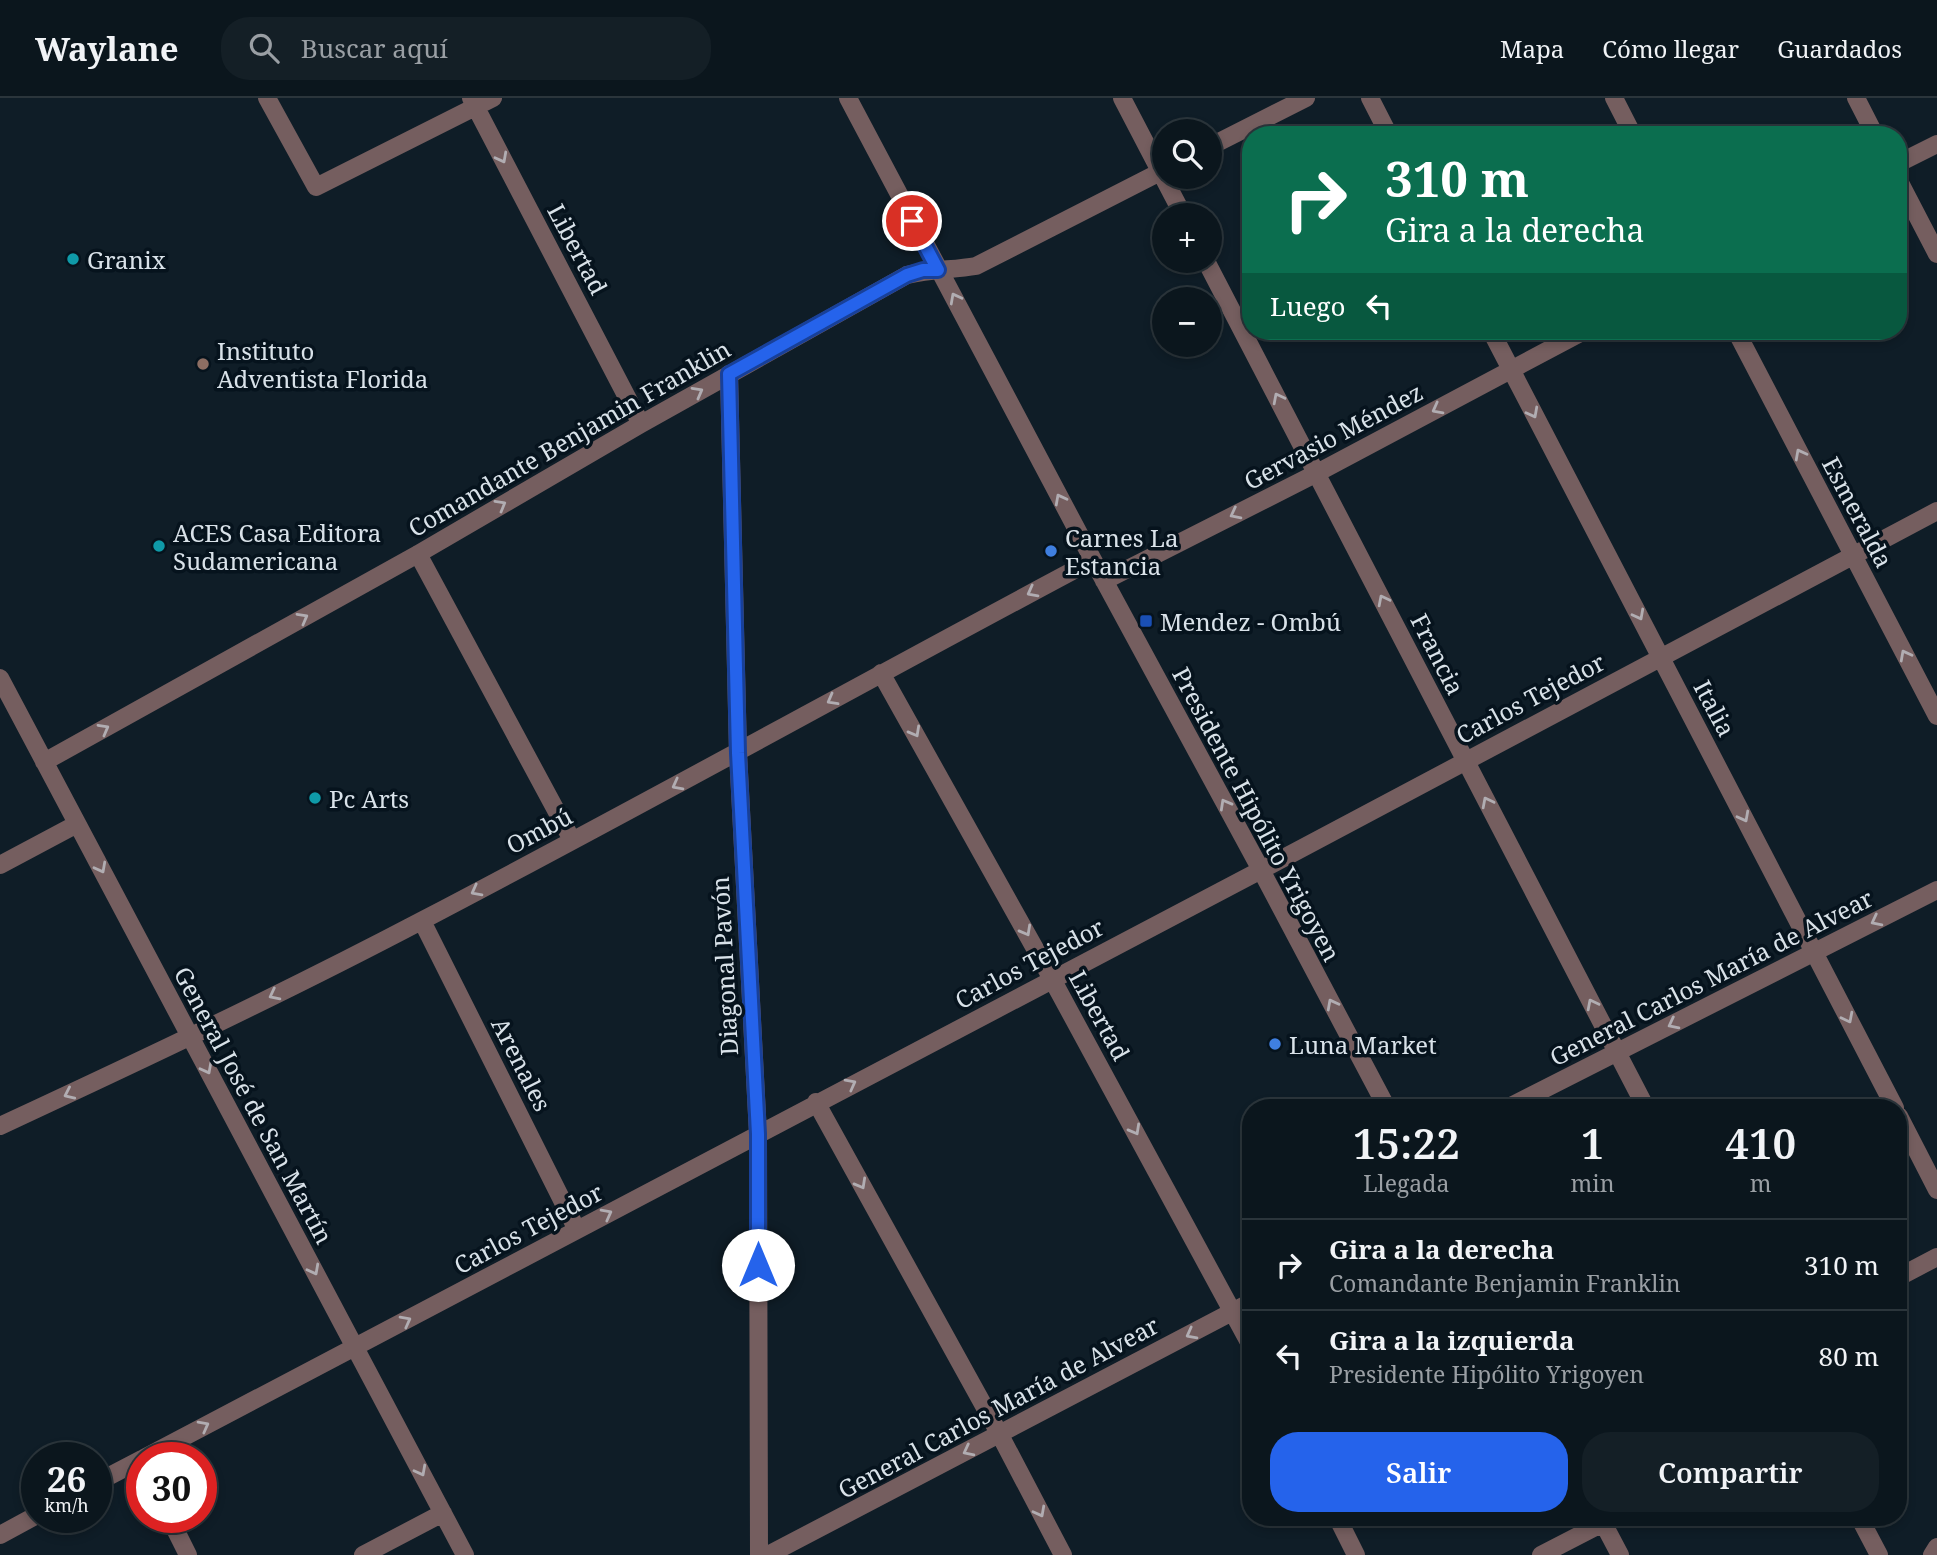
<!DOCTYPE html>
<html lang="es">
<head>
<meta charset="utf-8">
<style>
  :root { --surface:#0b161d; --page:#141f26; --text:#f1f3f6; --muted:#9a9fa4; --line:#2b353b; --accent:#2563eb }
  body { margin:0; font-family:"Noto Serif",serif; background:var(--page); color:var(--text); height:100vh; display:flex; flex-direction:column; font-size:26px; white-space:nowrap }
  * { box-sizing:border-box; margin:0 }
  p { font-size:23px; color:var(--muted) }
  .icon { flex:none; width:38px; height:38px; fill:none; stroke:currentColor; stroke-width:2; stroke-linecap:round; stroke-linejoin:round }
  .map { position:relative; flex:1; overflow:hidden }
  .details { position:absolute; left:1242px; top:1001px; width:665px; height:427px; display:flex; flex-direction:column; background:var(--surface); border-radius:28px; box-shadow:0 4px 10px #0003,0 0 0 2px var(--line) }
  .details>* { flex:none }
  .top-card { position:absolute; left:1242px; top:28px; width:665px; height:214px; border-radius:28px; box-shadow:0 4px 10px #0003,0 0 0 2px var(--line); background:#0b6e4f; color:#fff; overflow:hidden }
  .fabs { position:absolute; left:1152px; top:21px; display:grid; gap:14px }
  .fabs a { display:grid; place-items:center; width:70px; height:70px; border-radius:50%; background:var(--surface); box-shadow:0 4px 10px #0003,0 0 0 2px var(--line); font-size:35px }
  .speed { position:absolute; left:21px; top:1344px; display:flex; gap:14px; font-size:35px; font-weight:700; text-align:center }
  .speed>* { display:grid; place-content:center; width:91px; height:91px; border-radius:50%; background:var(--surface); box-shadow:0 4px 10px #0003,0 0 0 2px var(--line); line-height:1 }
  .speed small { font-size:18px; font-weight:400 }
  .speed .limit { border:10px solid #d22; background:#fff; color:#111 }
  .pin { position:absolute; display:grid; place-items:center; width:60px; height:60px; color:#fff; margin:-30px; border:4px solid #fff; border-radius:50%; box-shadow:0 2px 7px #0007 }
  .me { position:absolute; width:77px; margin:-38px; rotate:0deg; stroke-linejoin:round; filter:drop-shadow(0 0 5px #0008) }
  .turn { display:flex; align-items:center; gap:24px; height:147px; padding:0 28px; font-size:32px }
  .turn .icon { width:91px; height:91px; stroke-width:2.5 }
  .turn b { display:block; font-size:49px; line-height:60px }
  .then { display:flex; align-items:center; height:66px; padding:0 28px; background:#0003; gap:14px; font-size:26px }
  .eta { display:flex; justify-content:space-evenly; align-items:center; height:119px; text-align:center }
  .eta b { font-size:42px; font-weight:600; line-height:49px }
  .action { display:flex; gap:14px; margin-top:auto; padding:14px 28px }
  .action a { flex:1; height:80px; border-radius:28px; background:var(--accent); color:#fff; font-size:28px; font-weight:600; line-height:80px; text-align:center }
  .action a+a { background:var(--page); color:var(--text) }
  ul { padding:0; list-style:none }
  li { display:flex; align-items:center; gap:21px; height:91px; padding:0 28px; border-top:2px solid var(--line) }
  li div { flex:1 }
  li b { display:block; font-size:26px }
  li em { font-style:normal }
  header { display:flex; align-items:center; gap:42px; box-sizing:border-box; height:98px; padding:0 35px; background:var(--surface); border-bottom:2px solid var(--line) }
  header strong { font-size:33px }
  nav { display:flex; gap:38px; margin-inline-start:auto; font-size:24px }
  .search { width:490px; height:63px; background:var(--page); display:flex; align-items:center; gap:18px; box-sizing:border-box; padding:0 24px; border-radius:28px; color:var(--muted); font-size:26px }
  .map>svg:first-child { display:block }
  .lines { fill:none; stroke-linecap:round; stroke-linejoin:round }
  .minor { stroke:#755e5f; stroke-width:18 }
  .oneway { stroke:#b1adb2 }
  .route-casing { stroke:#184099; stroke-width:18 }
  .route { stroke:#2563eb; stroke-width:12 }
  .culture-dot { fill:#0f9aa8; stroke:#06131d; stroke-width:2.5 }
  .education-dot { fill:#8d6e63; stroke:#06131d; stroke-width:2.5 }
  .shop-dot { fill:#3f7fe0; stroke:#06131d; stroke-width:2.5 }
  .transit-dot { fill:#1a4fb4; stroke:#06131d; stroke-width:2.5 }
  .labels { text-anchor:middle; dominant-baseline:central; stroke-width:7; stroke-linejoin:round; paint-order:stroke }
  .street-label { font-size:24px; fill:#d9e2e9; stroke:#06131d }
  .poi-label { font-size:24px; fill:#d9e2e9; stroke:#06131d; text-anchor:start }
</style>
</head>
<body>
<header>
<strong>Waylane</strong>
<div class="search"><svg class="icon" aria-label="search" viewBox="0 0 24 24"><circle cx="10" cy="10" r="6"/><path d="M15 15l6 6"/></svg>Buscar aquí</div>
<nav><a>Mapa</a><a>Cómo llegar</a><a>Guardados</a></nav>
</header>
<div class="map">
<svg width="1937" height="1457" viewBox="0 0 1937 1457">
  <rect width="100%" height="100%" fill="#0f1d27"/>
  <g class="lines">
    <path class="minor" d="M267 0 316 89 493 0
      M471 0 641 326
      M848 0 1093 462 1261 772 1387 1010
      M1122 0 1183 117
      M1370 0 1389 37
      M1614 0 1633 37
      M1856 0 1875 37
      M1209 49 1306 0
      M1899 65 1937 46
      M1899 83 1937 156
      M1206 163 1646 1010
      M1491 233 1895 1010
      M1736 233 1937 618
      M729 276 738 655 758 1036 759 1457
      M418 456 572 742
      M1104 483 1317 375 1584 233
      M881 575 1052 881 1251 1248
      M0 580 465 1457
      M44 664 418 456 641 326 907 177C930 171 953 172 976 168L1164 72
      M0 767 77 726
      M422 823 577 1132
      M816 1004 1000 1337 1063 1457
      M1507 1010 1937 792
      M1899 1018 1937 1092
      M0 1028C142 962 284 895 423 822 647 705 869 581 1093 462
      M1899 1179 1937 1159
      M144 1360 1261 772 1937 413
      M96 1385 142 1361
      M169 1419 188 1457
      M1337 1419 1356 1457
      M1600 1419 1620 1457
      M1859 1419 1879 1457
      M0 1437 37 1417
      M363 1457 443 1415
      M768 1457 1251 1204
      M1541 1457 1603 1425
      M1932 1457 1937 1449"/>
  </g>
  <defs><path id="oneway-chevron" d="M-2-3.5L2.5 0L-2 3.5" fill="none" stroke-width="1.6" stroke-linecap="round" stroke-linejoin="round" transform="scale(1.75)"/></defs>
  <g class="oneway">
    <use href="#oneway-chevron" transform="translate(502 60) rotate(62)"/>
    <use href="#oneway-chevron" transform="translate(955 200) rotate(-118)"/>
    <use href="#oneway-chevron" transform="translate(698 294) rotate(-29)"/>
    <use href="#oneway-chevron" transform="translate(1278 300) rotate(-117)"/>
    <use href="#oneway-chevron" transform="translate(1437 311) rotate(152)"/>
    <use href="#oneway-chevron" transform="translate(1533 315) rotate(62)"/>
    <use href="#oneway-chevron" transform="translate(1800 356) rotate(-118)"/>
    <use href="#oneway-chevron" transform="translate(1060 401) rotate(-118)"/>
    <use href="#oneway-chevron" transform="translate(501 407) rotate(-30)"/>
    <use href="#oneway-chevron" transform="translate(1235 416) rotate(153)"/>
    <use href="#oneway-chevron" transform="translate(1032 494) rotate(152)"/>
    <use href="#oneway-chevron" transform="translate(1383 502) rotate(-117)"/>
    <use href="#oneway-chevron" transform="translate(1639 517) rotate(62)"/>
    <use href="#oneway-chevron" transform="translate(303 520) rotate(-29)"/>
    <use href="#oneway-chevron" transform="translate(1905 557) rotate(-118)"/>
    <use href="#oneway-chevron" transform="translate(832 602) rotate(151)"/>
    <use href="#oneway-chevron" transform="translate(104 631) rotate(-29)"/>
    <use href="#oneway-chevron" transform="translate(915 634) rotate(61)"/>
    <use href="#oneway-chevron" transform="translate(677 687) rotate(152)"/>
    <use href="#oneway-chevron" transform="translate(1487 704) rotate(-117)"/>
    <use href="#oneway-chevron" transform="translate(1225 706) rotate(-119)"/>
    <use href="#oneway-chevron" transform="translate(1744 719) rotate(62)"/>
    <use href="#oneway-chevron" transform="translate(101 770) rotate(62)"/>
    <use href="#oneway-chevron" transform="translate(476 793) rotate(152)"/>
    <use href="#oneway-chevron" transform="translate(1876 823) rotate(153)"/>
    <use href="#oneway-chevron" transform="translate(1026 833) rotate(61)"/>
    <use href="#oneway-chevron" transform="translate(274 897) rotate(153)"/>
    <use href="#oneway-chevron" transform="translate(1332 906) rotate(-118)"/>
    <use href="#oneway-chevron" transform="translate(1592 906) rotate(-117)"/>
    <use href="#oneway-chevron" transform="translate(1848 920) rotate(63)"/>
    <use href="#oneway-chevron" transform="translate(1673 926) rotate(153)"/>
    <use href="#oneway-chevron" transform="translate(207 971) rotate(62)"/>
    <use href="#oneway-chevron" transform="translate(851 986) rotate(-28)"/>
    <use href="#oneway-chevron" transform="translate(69 996) rotate(155)"/>
    <use href="#oneway-chevron" transform="translate(1135 1032) rotate(61)"/>
    <use href="#oneway-chevron" transform="translate(861 1086) rotate(61)"/>
    <use href="#oneway-chevron" transform="translate(607 1116) rotate(-28)"/>
    <use href="#oneway-chevron" transform="translate(314 1172) rotate(62)"/>
    <use href="#oneway-chevron" transform="translate(406 1223) rotate(-28)"/>
    <use href="#oneway-chevron" transform="translate(1191 1236) rotate(152)"/>
    <use href="#oneway-chevron" transform="translate(204 1328) rotate(-28)"/>
    <use href="#oneway-chevron" transform="translate(968 1353) rotate(153)"/>
    <use href="#oneway-chevron" transform="translate(421 1373) rotate(62)"/>
    <use href="#oneway-chevron" transform="translate(1040 1414) rotate(62)"/>
  </g>
  <g class="lines">
    <g class="route-casing">
      <path id="route" d="M758 1167V1036L738 655 729 276 907 177 923 172H938L912 123"/>
    </g>
    <use href="#route" class="route"/>
  </g>
  <g class="culture-dot">
    <circle cx="73" cy="161" r="7"/>
    <circle cx="159" cy="448" r="7"/>
    <circle cx="315" cy="700" r="7"/>
  </g>
  <circle class="education-dot" cx="203" cy="266" r="7"/>
  <g class="shop-dot">
    <circle cx="1051" cy="453" r="7"/>
    <circle cx="1275" cy="946" r="7"/>
  </g>
  <rect class="transit-dot" x="1139" y="516" width="14" height="14" rx="3.5"/>
  <g class="labels">
    <g class="street-label">
      <text transform="translate(578 151) rotate(62)">Libertad</text>
      <text transform="translate(1333 338) rotate(-28)">Gervasio Méndez</text>
      <text transform="translate(569 340) rotate(-30)">Comandante Benjamin Franklin</text>
      <text transform="translate(1858 414) rotate(62)">Esmeralda</text>
      <text transform="translate(1438 556) rotate(63)">Francia</text>
      <text transform="translate(1530 600) rotate(-28)">Carlos Tejedor</text>
      <text transform="translate(1715 610) rotate(62)">Italia</text>
      <text transform="translate(1257 716) rotate(62)">Presidente Hipólito Yrigoyen</text>
      <text transform="translate(539 732) rotate(-28)">Ombú</text>
      <text transform="translate(1029 865) rotate(-28)">Carlos Tejedor</text>
      <text transform="translate(724 868) rotate(-93)">Diagonal Pavón</text>
      <text transform="translate(1711 879) rotate(-27)">General Carlos María de Alvear</text>
      <text transform="translate(1100 917) rotate(61)">Libertad</text>
      <text transform="translate(522 966) rotate(63)">Arenales</text>
      <text transform="translate(254 1007) rotate(62)">General José de San Martín</text>
      <text transform="translate(528 1130) rotate(-28)">Carlos Tejedor</text>
      <text transform="translate(998 1309) rotate(-28)">General Carlos María de Alvear</text>
    </g>
    <g class="poi-label">
      <text x="87" y="161">Granix</text>
      <text x="217" y="252">Instituto<tspan x="217" dy="28">Adventista Florida</tspan></text>
      <text x="173" y="434">ACES Casa Editora<tspan x="173" dy="28">Sudamericana</tspan></text>
      <text x="1065" y="439">Carnes La<tspan x="1065" dy="28">Estancia</tspan></text>
      <text x="1160" y="523">Mendez - Ombú</text>
      <text x="329" y="700">Pc Arts</text>
      <text x="1289" y="946">Luna Market</text>
    </g>
  </g>
</svg>
<div class="fabs">
<a><svg class="icon" aria-label="search" viewBox="0 0 24 24"><circle cx="10" cy="10" r="6"/><path d="M15 15l6 6"/></svg></a>
<a>+</a>
<a>−</a>
</div>
<div class="speed"><div>26<small>km/h</small></div><div class="limit">30</div></div>
<div class="pin" style="left:912px;top:123px;background:#d93025"><svg class="icon" aria-label="arrive" viewBox="0 0 24 24"><path d="M6 21V4h12l-3 4 3 4H6"/></svg></div>
<svg class="me" style="left:758px;top:1167px" viewBox="-20 -20 40 40"><circle r="19" fill="#fff"/><path d="M0-13L10 11 0 6-10 11z" fill="#2563eb"/></svg>
<div class="top-card">
<div class="turn"><svg class="icon" aria-label="right" viewBox="0 0 24 24"><path d="M7 20v-9h11M14 6l5 5-5 5"/></svg><div><b>310 m</b>Gira a la derecha</div></div>
<div class="then">Luego<svg class="icon" aria-label="left" viewBox="0 0 24 24"><path d="M17 20v-9H6M10 6l-5 5 5 5"/></svg></div>
</div>
<section class="details">
<div class="eta">
<div><b>15:22</b><p>Llegada</p></div>
<div><b>1</b><p>min</p></div>
<div><b>410</b><p>m</p></div>
</div>
<ul>
<li><svg class="icon" aria-label="right" viewBox="0 0 24 24"><path d="M7 20v-9h11M14 6l5 5-5 5"/></svg><div><b>Gira a la derecha</b><p>Comandante Benjamin Franklin</p></div><em>310 m</em></li>
<li><svg class="icon" aria-label="left" viewBox="0 0 24 24"><path d="M17 20v-9H6M10 6l-5 5 5 5"/></svg><div><b>Gira a la izquierda</b><p>Presidente Hipólito Yrigoyen</p></div><em>80 m</em></li>
</ul>
<div class="action"><a>Salir</a><a>Compartir</a></div>
</section>
</div>
</body>
</html>
